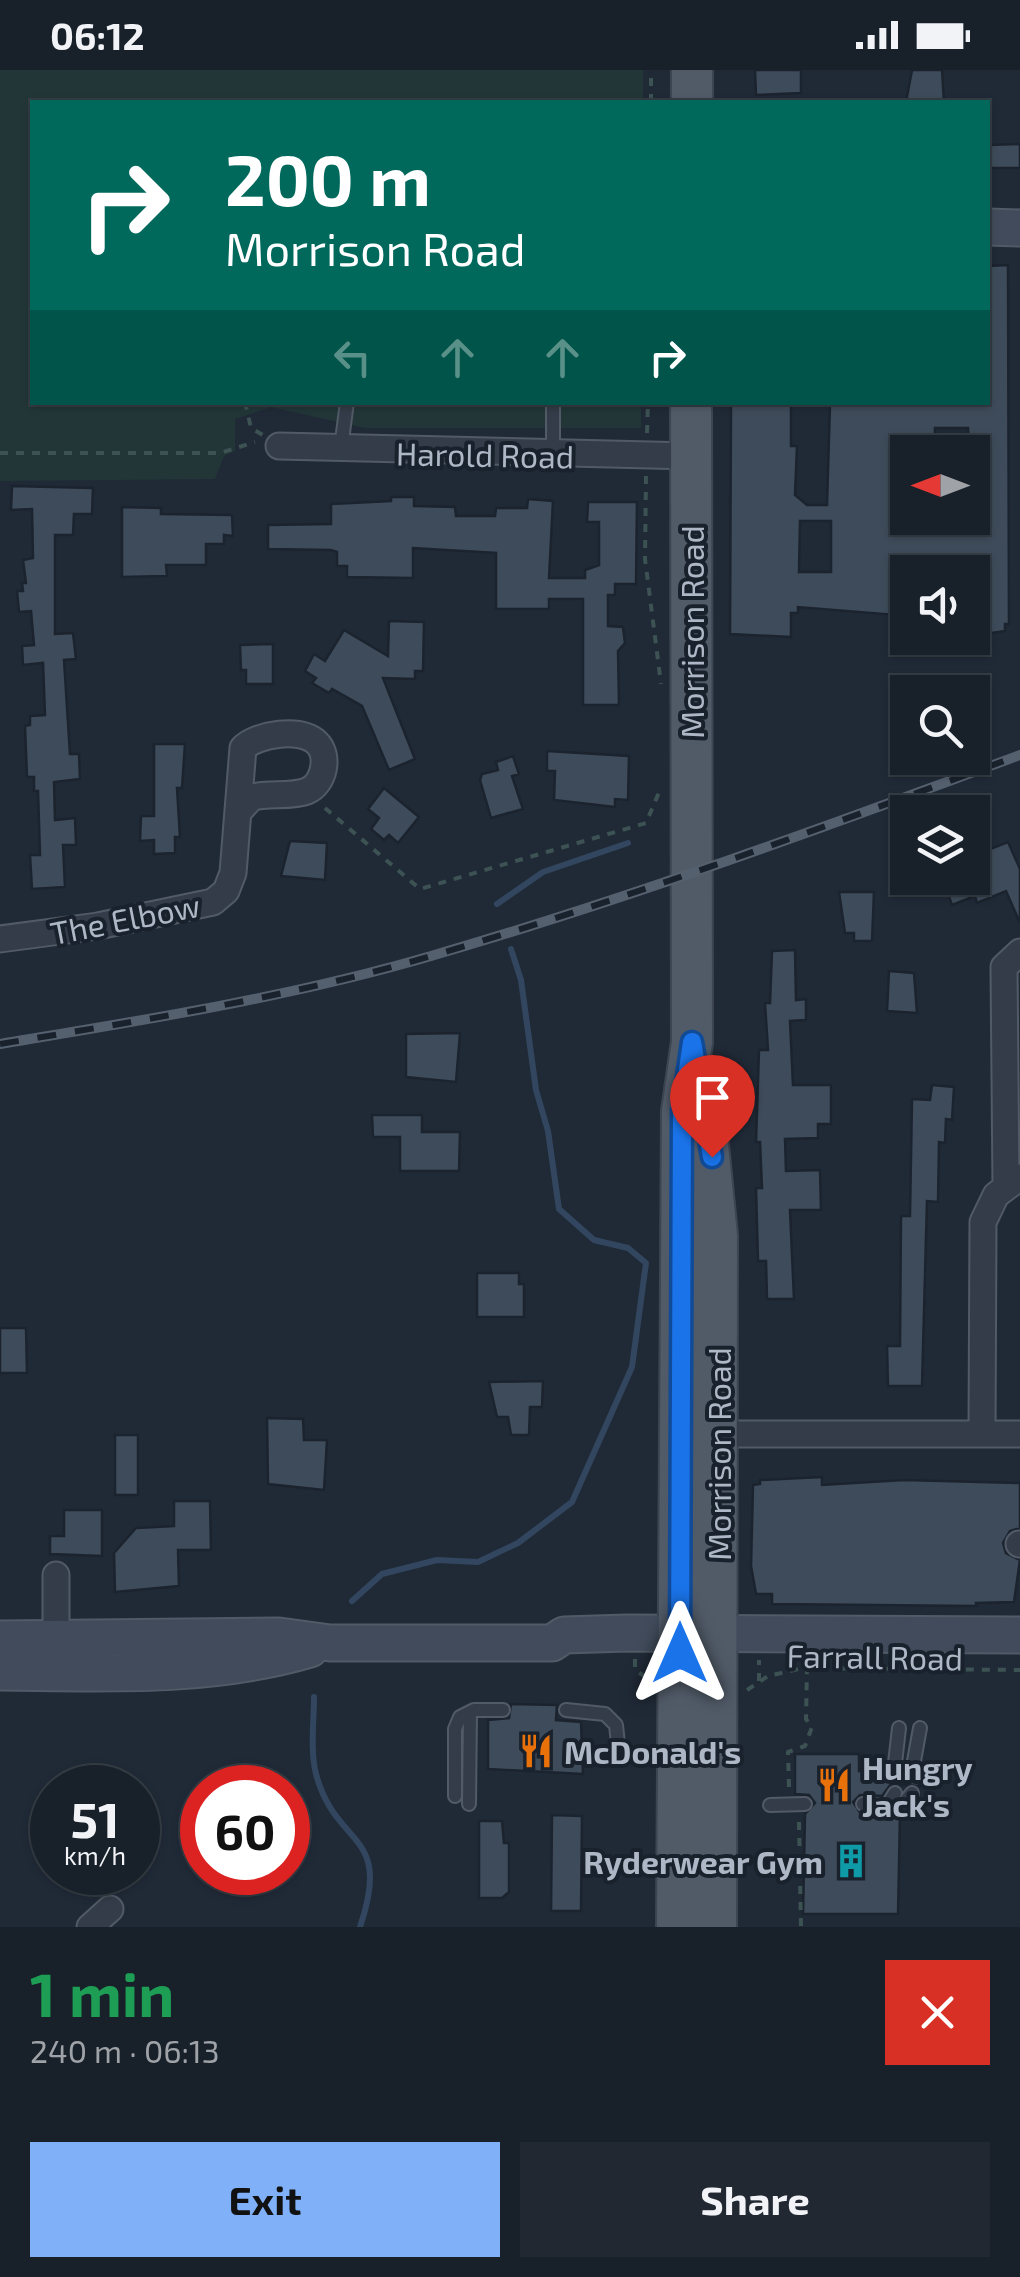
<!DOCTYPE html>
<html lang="en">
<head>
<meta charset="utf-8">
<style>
  :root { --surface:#182029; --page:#212831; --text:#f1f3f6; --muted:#9fa3a8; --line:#363e46; --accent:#7fb0f8 }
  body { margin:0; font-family:"Exo 2",sans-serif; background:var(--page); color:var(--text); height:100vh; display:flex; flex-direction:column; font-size:38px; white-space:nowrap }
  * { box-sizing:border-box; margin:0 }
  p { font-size:32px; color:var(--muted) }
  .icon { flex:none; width:55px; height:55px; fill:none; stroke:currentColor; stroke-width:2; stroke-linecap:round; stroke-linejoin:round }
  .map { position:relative; height:1857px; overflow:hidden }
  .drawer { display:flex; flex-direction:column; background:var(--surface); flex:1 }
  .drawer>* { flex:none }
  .top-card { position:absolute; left:30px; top:30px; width:960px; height:305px; border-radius:0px; box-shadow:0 2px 8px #0004,0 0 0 2px var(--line); background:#00695c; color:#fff; overflow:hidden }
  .needle { width:65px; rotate:270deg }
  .controls { position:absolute; left:890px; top:365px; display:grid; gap:20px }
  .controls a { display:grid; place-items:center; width:100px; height:100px; border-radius:0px; background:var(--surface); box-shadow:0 2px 8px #0004,0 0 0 2px var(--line); font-size:50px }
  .speed { position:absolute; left:30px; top:1695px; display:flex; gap:20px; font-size:50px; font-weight:700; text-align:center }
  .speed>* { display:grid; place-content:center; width:130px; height:130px; border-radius:50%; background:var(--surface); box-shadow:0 2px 8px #0004,0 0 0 2px var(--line); line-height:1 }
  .speed small { font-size:25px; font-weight:400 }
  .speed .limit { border:15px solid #d22; background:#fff; color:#111 }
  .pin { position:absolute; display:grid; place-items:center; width:85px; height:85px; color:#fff; margin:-102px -42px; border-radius:50% 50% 50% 0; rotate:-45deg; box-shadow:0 0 10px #0007 }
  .pin .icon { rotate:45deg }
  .me { position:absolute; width:110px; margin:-55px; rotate:0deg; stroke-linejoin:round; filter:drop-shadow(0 0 8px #0008) }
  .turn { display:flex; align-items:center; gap:35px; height:210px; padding:0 30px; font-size:45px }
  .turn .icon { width:130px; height:130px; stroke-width:2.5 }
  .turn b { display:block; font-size:70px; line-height:85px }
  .lanes { display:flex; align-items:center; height:95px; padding:0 30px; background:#0003; justify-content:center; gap:50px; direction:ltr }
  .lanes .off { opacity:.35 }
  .round { display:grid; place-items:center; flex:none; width:105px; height:105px; border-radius:0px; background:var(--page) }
  .headline { display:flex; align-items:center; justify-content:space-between; height:170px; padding:0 30px }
  h1 { font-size:60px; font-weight:700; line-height:75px; color:#1e9e55 }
  .button { display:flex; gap:20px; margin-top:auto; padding:20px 30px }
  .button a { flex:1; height:115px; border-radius:0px; background:var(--accent); color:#111; font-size:40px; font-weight:700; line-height:115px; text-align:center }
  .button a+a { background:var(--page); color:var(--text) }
  .status { display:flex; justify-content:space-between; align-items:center; height:70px; padding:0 50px; background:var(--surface); direction:ltr }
  .status svg { height:28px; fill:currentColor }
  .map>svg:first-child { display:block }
  .green { fill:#223638 }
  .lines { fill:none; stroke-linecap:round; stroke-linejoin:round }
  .stream { stroke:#33465f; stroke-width:6 }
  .building { fill:#3e4b5a; stroke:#1b232e; stroke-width:2.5; fill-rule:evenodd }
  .service-casing { stroke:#515a66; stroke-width:16 }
  .minor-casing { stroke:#515a66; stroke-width:29 }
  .secondary-casing { stroke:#515a66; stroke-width:39 }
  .primary-casing { stroke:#3d4551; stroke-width:44 }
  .path { stroke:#3c5253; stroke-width:4; stroke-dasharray:8 8; stroke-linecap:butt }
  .service { stroke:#333c48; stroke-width:12 }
  .minor { stroke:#333c48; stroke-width:25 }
  .secondary { stroke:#414b5b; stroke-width:35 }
  .primary { stroke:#515b68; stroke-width:40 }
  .rail-casing { stroke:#55606f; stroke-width:10 }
  .rail { stroke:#19212c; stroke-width:6; stroke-dasharray:19; stroke-linecap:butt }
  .route-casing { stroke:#114b97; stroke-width:25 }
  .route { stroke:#1a73e8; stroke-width:18 }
  .labels { text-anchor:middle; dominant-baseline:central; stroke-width:8; stroke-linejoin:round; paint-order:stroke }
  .street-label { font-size:32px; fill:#aeb7c5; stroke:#19212c }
  .poi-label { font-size:32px; font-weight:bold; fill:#aeb7c5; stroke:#19212c; text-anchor:start }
</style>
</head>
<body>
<div class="status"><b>06:12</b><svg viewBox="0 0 49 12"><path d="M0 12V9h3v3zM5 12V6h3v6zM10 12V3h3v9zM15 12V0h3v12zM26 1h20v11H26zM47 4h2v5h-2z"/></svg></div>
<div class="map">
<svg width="1020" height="1857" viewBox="0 0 1020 1857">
  <rect width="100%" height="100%" fill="#202a37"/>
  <path class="green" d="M0 0H643V32H32V332H641V358H365L271 337 235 349V381L224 386 215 409 0 411Z"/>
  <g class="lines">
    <path class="stream" d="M497 834 543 802 628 773
      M352 1531 382 1504 437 1490 478 1492 518 1473 572 1432 632 1297 646 1193 628 1178 594 1170 559 1139 548 1061 536 1020 521 910 511 879
      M314 1627C314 1651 310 1681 316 1704 336 1779 393 1760 360 1857"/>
  </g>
  <path class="building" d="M755 0H801V23L756 25Z
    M912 0H942L944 32H906Z
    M1020 74V98H988V75Z
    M1008 195 1009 554H1005V561L972 566 969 489H937V502H908V546L798 537V543H791V567L730 564 731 334 791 332V376H797L795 425 807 435H827L830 335 988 332V196ZM935 358H968L972 448H908V382L935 381ZM800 451H831V502H799Z
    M12 416 93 418 92 444H74L73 465H55V564L73 563 76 589 64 590 70 684H79L80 709 54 712 55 750 75 748 76 775H63L65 817 32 819 30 785H40L38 721H34V707H27L25 656 30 655V646L45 645 43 593 23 595 22 576 34 575 31 541 19 542 17 521H23L22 513H26L23 490 33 488 32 439 11 440Z
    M391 427H414V436L455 437 456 446H495L496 438H527L528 429 553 431 549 508H585V500L599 495V452H587L588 432H637L636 514H615V525H608V556L623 557 625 573 618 581 619 635H583V529H549V539H496V483L413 478V508L347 507V496H337V482L331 480 268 479V455L331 454V434L391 431Z
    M122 437 161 438V444L232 445 233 466 224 465V474H206V495H166L167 506 122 507Z
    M389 551 424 552 423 601H415V609L383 608 415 689 389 700 362 636 332 619 329 623 312 613 316 608 305 601 314 584 325 591 344 560 388 586Z
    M273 574V614H246V600H241L240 575Z
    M154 674H185L182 718H177L180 767H175V783L154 784V770L140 771 141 746H154Z
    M547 681 629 686 628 730 615 729V737L554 730 555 701H547Z
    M513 686 519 704 512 706 523 739 491 748 480 710 482 704 498 700 496 692Z
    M384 718 419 747 398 773 389 765 384 770 371 759 379 748 368 739Z
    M290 771 327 773 325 810 281 806Z
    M1008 772 1020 799V853L1006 821 977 833 975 826 952 835 942 808H972V786Z
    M839 822H874L872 871H854V863H845Z
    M795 880 796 930 806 929V950L790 951 793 1015H831V1054H818V1068L785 1069 786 1101 820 1100 821 1140H790L794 1229H767L766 1191H758L756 1118H762L760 1072H756L759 980H768L765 933H770L772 881Z
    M889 901 914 903 917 943 887 941Z
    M460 963 456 1012 406 1007V964Z
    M932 1015 954 1017 952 1050 946 1049 945 1073 939 1072 938 1132 927 1131 922 1316H888L887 1276H900L901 1146H910L912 1029 930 1030Z
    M372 1045H422V1062H460L459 1101H400V1067H373Z
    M477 1203H519V1214H524V1247H477Z
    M0 1258H26L27 1303H0Z
    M543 1311 542 1337H530L529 1365H511L508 1347H497L489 1312Z
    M267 1348 303 1349 304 1370H327L324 1420 268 1414Z
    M115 1365H138V1425H115Z
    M822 1407V1415L904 1410 1020 1413V1458L1010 1461 1003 1473 1006 1483 1020 1490 1014 1532 976 1533V1536L772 1534V1524H756L751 1496 753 1415 760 1414V1410Z
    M174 1431H210L211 1480H178L179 1516 115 1522 114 1483 136 1458 174 1456Z
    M64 1440H102V1486L50 1484V1466H64Z
    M511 1634 557 1635 556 1650 581 1652 583 1704 488 1699V1650L509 1648Z
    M795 1684H859V1701L884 1702 892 1712 903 1706 909 1712 919 1709V1716L891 1714 882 1726 860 1725 853 1732 861 1744H900L898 1844H803L805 1744 815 1733 809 1725 795 1724Z
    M552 1745 582 1746 581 1841H551Z
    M479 1751H502L504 1773H509V1822L502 1828H479Z"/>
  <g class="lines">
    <g class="service-casing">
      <path id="service" d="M341 378 347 332
        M553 383V332
        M566 1640 605 1644 616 1655 618 1674
        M894 1702 899 1658
        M912 1702 920 1658
        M455 1726V1659L460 1647 474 1640H503
        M469 1734 470 1642
        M863 1734 887 1736 895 1723
        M770 1735 805 1734
        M887 1736 903 1734 912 1723"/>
    </g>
    <g class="minor-casing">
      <path id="minor" d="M279 376 691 386
        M0 869 98 856 213 832 226 821 233 803 243 678C257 664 301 657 317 673 330 686 324 714 307 721 292 727 269 723 252 727L238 742
        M1006 1115 1004 897 1020 882
        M982 1363 983 1152 996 1125 1020 1107
        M718 1364H1020
        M1019 1474H1020
        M56 1505V1570
        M90 1857 110 1839"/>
    </g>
    <g class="secondary-casing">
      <path id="secondary" d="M988 157 1020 158
        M0 1569 279 1566 330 1573H552L564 1565 627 1563 1020 1565
        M0 1602C105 1603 208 1609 310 1579"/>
    </g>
    <g class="primary-casing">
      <path id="primary" d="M692 0V32
        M702 1015 717 1166 716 1857
        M677 1857 682 1041 692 972 691 332"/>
    </g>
    <path class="path" d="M651 32V0
      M245 332 251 358 263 365
      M648 334H663
      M647 363 648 332
      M0 383H220L255 372
      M646 406 645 489 661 614
      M325 738 420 819 646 753 660 720
      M635 1589V1600L647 1608
      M759 1611V1590
      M747 1620 768 1606 803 1598 1020 1600
      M789 1717 788 1682 805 1676 812 1657 806 1649 807 1598
      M799 1752 801 1857"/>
    <use href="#service" class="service"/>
    <use href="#minor" class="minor"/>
    <use href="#secondary" class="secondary"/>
    <use href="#primary" class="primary"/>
    <g class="rail-casing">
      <path id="rail" d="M0 974C144 950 291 927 431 886 631 828 825 757 1020 685"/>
    </g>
    <use href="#rail" class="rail"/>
  </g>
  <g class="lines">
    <g class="route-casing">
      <path id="route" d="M680 1583 682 1041 692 972 712 1087"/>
    </g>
    <use href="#route" class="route"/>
  </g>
  <defs>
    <g id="restaurant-bare" transform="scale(2.7)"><path d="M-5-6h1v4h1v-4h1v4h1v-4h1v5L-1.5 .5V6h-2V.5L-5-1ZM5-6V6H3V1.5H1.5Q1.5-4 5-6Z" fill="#e8710a" stroke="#19212c" stroke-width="2.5" paint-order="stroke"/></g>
    <g id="building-bare" transform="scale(2.7)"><path d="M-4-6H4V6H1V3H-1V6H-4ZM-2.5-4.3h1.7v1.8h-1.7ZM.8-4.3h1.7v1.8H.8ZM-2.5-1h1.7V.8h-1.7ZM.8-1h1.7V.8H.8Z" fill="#0f9aa8" stroke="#19212c" stroke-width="2.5" paint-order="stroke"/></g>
  </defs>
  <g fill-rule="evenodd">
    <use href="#restaurant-bare" x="536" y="1681"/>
    <use href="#restaurant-bare" x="834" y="1715"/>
    <use href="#building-bare" x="851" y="1791"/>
  </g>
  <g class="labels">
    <g class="street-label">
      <text transform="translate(485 384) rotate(1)">Harold Road</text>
      <text transform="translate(691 562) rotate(-90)">Morrison Road</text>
      <text transform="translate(125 848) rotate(-11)">The Elbow</text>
      <text transform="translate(718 1384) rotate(-90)">Morrison Road</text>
      <text transform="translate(875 1586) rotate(1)">Farrall Road</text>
    </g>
    <g class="poi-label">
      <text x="564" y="1681">McDonald's</text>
      <text x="862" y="1697">Hungry<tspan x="862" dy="37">Jack's</tspan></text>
      <text x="823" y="1791" text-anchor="end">Ryderwear Gym</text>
    </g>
  </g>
</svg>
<div class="controls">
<a><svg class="needle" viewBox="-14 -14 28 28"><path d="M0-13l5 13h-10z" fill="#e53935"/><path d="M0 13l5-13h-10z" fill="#9fa3a8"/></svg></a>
<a><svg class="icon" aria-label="sound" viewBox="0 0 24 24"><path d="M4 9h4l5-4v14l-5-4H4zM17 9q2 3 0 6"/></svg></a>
<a><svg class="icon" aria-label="search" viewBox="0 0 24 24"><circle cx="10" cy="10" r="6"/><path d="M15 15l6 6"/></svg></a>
<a><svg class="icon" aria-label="layers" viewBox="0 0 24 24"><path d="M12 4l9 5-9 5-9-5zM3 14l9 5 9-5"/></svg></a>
</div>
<div class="speed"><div>51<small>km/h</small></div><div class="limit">60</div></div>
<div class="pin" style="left:712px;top:1087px;background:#d93025"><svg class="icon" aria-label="arrive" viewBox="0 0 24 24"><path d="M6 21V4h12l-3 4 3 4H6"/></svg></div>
<svg class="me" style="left:680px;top:1583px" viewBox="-20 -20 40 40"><path d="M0-17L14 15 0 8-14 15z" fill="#1a73e8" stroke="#fff" stroke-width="4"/></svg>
<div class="top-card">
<div class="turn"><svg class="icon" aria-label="right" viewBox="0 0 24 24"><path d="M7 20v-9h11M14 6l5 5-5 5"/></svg><div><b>200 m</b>Morrison Road</div></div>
<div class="lanes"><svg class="icon off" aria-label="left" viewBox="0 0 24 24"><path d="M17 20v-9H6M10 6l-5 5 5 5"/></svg><svg class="icon off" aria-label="ahead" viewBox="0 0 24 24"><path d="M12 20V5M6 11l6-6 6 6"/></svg><svg class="icon off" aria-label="ahead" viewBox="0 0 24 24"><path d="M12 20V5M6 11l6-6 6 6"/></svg><svg class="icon" aria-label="right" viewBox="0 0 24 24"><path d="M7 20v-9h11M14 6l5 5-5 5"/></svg></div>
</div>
</div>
<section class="drawer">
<div class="headline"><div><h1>1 min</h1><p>240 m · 06:13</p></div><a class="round" style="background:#d93025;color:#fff"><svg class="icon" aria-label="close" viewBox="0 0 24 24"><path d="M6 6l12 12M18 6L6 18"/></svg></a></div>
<div class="button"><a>Exit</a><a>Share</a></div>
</section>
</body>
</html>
